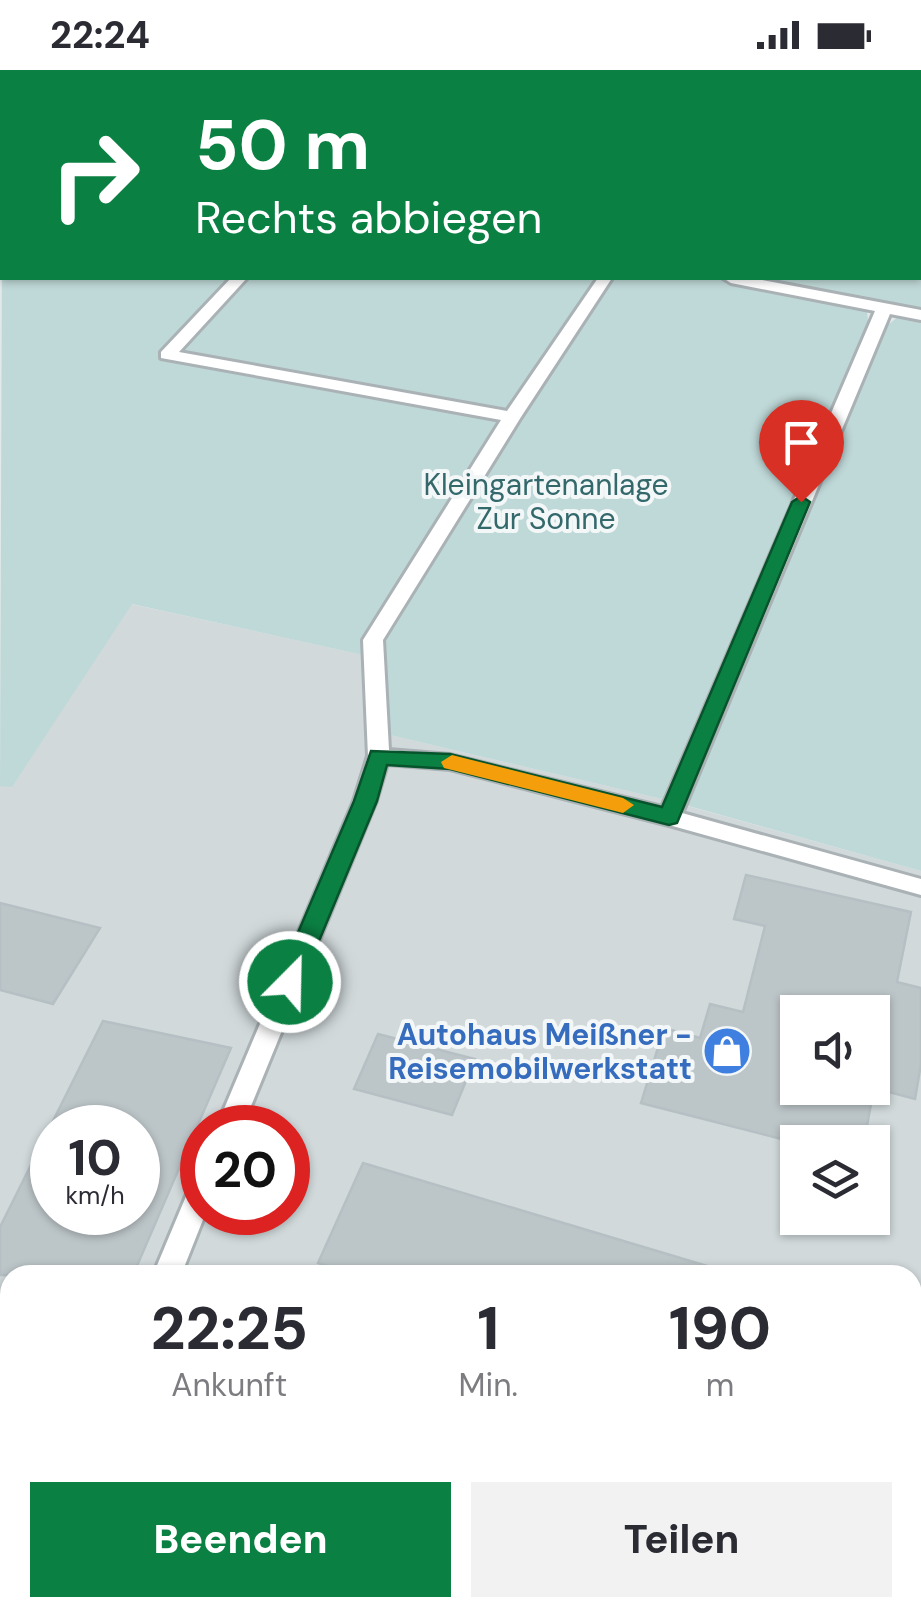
<!DOCTYPE html>
<html lang="de">
<head>
<meta charset="utf-8">
<style>
  :root { --surface:#fff; --page:#f2f2f3; --text:#2b2b33; --muted:#7c7c81; --accent:#0b8043 }
  body { margin:0; font-family:"DM Sans",sans-serif; background:var(--page); color:var(--text); height:100vh; display:flex; flex-direction:column; font-size:38px; white-space:nowrap }
  * { box-sizing:border-box; margin:0 }
  p { font-size:32px; color:var(--muted) }
  .icon { flex:none; width:55px; height:55px; fill:none; stroke:currentColor; stroke-width:2; stroke-linecap:round; stroke-linejoin:round }
  .map { position:relative; flex:1; overflow:hidden }
  .drawer { position:absolute; left:0px; top:1195px; width:922px; height:352px; display:flex; flex-direction:column; background:var(--surface); border-radius:30px 30px 0 0; box-shadow:0 2px 8px #0004 }
  .drawer>* { flex:none }
  .guide { position:absolute; left:0px; top:0px; width:922px; height:210px; box-shadow:0 2px 8px #0004; background:#0b8043; color:#fff; overflow:hidden }
  .buttons { position:absolute; left:780px; top:925px; display:grid; gap:20px }
  .buttons a { display:grid; place-items:center; width:110px; height:110px; border-radius:0px; background:var(--surface); box-shadow:0 2px 8px #0004; font-size:50px }
  .speed { position:absolute; left:30px; top:1035px; display:flex; gap:20px; font-size:50px; font-weight:700; text-align:center }
  .speed>* { display:grid; place-content:center; width:130px; height:130px; border-radius:50%; background:var(--surface); box-shadow:0 2px 8px #0004; line-height:1 }
  .speed small { font-size:25px; font-weight:400 }
  .speed .limit { border:15px solid #d22; background:#fff; color:#111 }
  .pin { position:absolute; display:grid; place-items:center; width:85px; height:85px; color:#fff; margin:-102px -42px; border-radius:50% 50% 50% 0; rotate:-45deg; box-shadow:0 0 10px #0007 }
  .pin .icon { rotate:45deg }
  .me { position:absolute; width:110px; margin:-55px; rotate:23deg; stroke-linejoin:round; filter:drop-shadow(0 0 8px #0008) }
  .turn { display:flex; align-items:center; gap:35px; height:210px; padding:0 30px; font-size:45px }
  .turn .icon { width:130px; height:130px; stroke-width:2.5 }
  .turn b { display:block; font-size:70px; line-height:85px }
  .eta { display:flex; justify-content:space-evenly; align-items:center; height:170px; text-align:center }
  .eta b { font-size:60px; font-weight:800; line-height:70px }
  .cta { display:flex; gap:20px; margin-top:auto; padding:20px 30px }
  .cta a { flex:1; height:115px; border-radius:0px; background:var(--accent); color:#fff; font-size:40px; font-weight:800; line-height:115px; text-align:center }
  .cta a+a { background:var(--page); color:var(--text) }
  .status { display:flex; justify-content:space-between; align-items:center; height:70px; padding:0 50px; background:var(--surface); direction:ltr }
  .status svg { height:28px; fill:currentColor }
  .map>svg:first-child { display:block }
  .built { fill:#d1d9db; fill-rule:evenodd }
  .green { fill:#bfd9d8 }
  .building { fill:#bcc5c8; stroke:#b6c0c4; stroke-width:2.5; fill-rule:evenodd }
  .lines { fill:none; stroke-linecap:round; stroke-linejoin:round }
  .service-casing { stroke:#aab2b6; stroke-width:6 }
  .minor-casing { stroke:#aab2b6; stroke-width:4 }
  .service { fill:#fff; fill-rule:evenodd }
  .minor { fill:#fff; fill-rule:evenodd }
  .rail-casing { stroke:#5f6d76; stroke-width:8 }
  .rail { stroke:#f3f7f8; stroke-width:5; stroke-dasharray:14; stroke-linecap:butt }
  .route { fill:#0b8043; stroke:#07532c; stroke-width:2.5 }
  .slow { fill:#f59e0b }
  .labels { text-anchor:middle; dominant-baseline:central; stroke-width:8; stroke-linejoin:round; paint-order:stroke }
  .park-label { font-size:30px; fill:#34696c; stroke:#f3f7f8 }
  .shop-label { font-size:30px; font-weight:bold; fill:#366cbe; stroke:#f3f7f8; text-anchor:end }
</style>
</head>
<body>
<div class="status"><b>22:24</b><svg viewBox="0 0 49 12"><path d="M0 12V9h3v3zM5 12V6h3v6zM10 12V3h3v9zM15 12V0h3v12zM26 1h20v11H26zM47 4h2v5h-2z"/></svg></div>
<div class="map">
<svg width="921" height="1547" viewBox="0 0 921 1547">
  <rect width="100%" height="100%" fill="#e3e9eb"/>
  <path class="built" d="M131 534 387 590 390 665 662 729 921 801V1547H0V716H12ZM798 942H872V1018H798ZM52 1058H138V1142H52ZM202 1058H288V1142H202ZM798 1072H872V1148H798ZM10 1205H912V1538H10Z"/>
  <path class="green" d="M289 0H699L714 2H286Z
    M921 49V241L866 230 868 251 662 729 390 665 386 590 132 534 12 717 0 716 2 170V208H920Z
    M899 246 921 251V801L685 735 884 258Z"/>
  <path class="building" d="M746 805 911 842 897 912 921 918V994L915 1029 874 1018 864 1072H793L641 1033 664 958 700 968 710 934 743 942 765 856 734 849ZM798 942H872V1018H798Z
    M0 833 100 858 53 934 0 920Z
    M103 951 231 978 133 1205H0V1157ZM52 1058H138V1142H52Z
    M378 964 475 989 452 1045 354 1019Z
    M363 1093 707 1196 706 1205H355L318 1193Z"/>
  <g class="lines">
    <g class="service-casing">
      <path id="service" d="M530 0H551L552 2H531Z
        M920 84H921V93H920Z
        M231 208H247L179 282 507 341 598 208H612L521 347 383 570 389 680 450 685 662 737 875 241 731 213 723 208H752L921 240V250L890 244 682 743 921 809V825L669 755 450 699 387 694 376 731 242 1058H216L354 731 368 686 363 570 501 350 161 288V282Z
        M202 1108V1142H206L181 1205H153L192 1112Z
        M791 1538H823V1547H791Z"/>
    </g>
    <g class="minor-casing">
      <path id="minor" d="M10 1499 13 1538 0 1542V1502Z
        M320 1538H456L460 1547H324Z"/>
    </g>
    <use href="#service" class="service"/>
    <use href="#minor" class="minor"/>
    <g class="rail-casing">
      <path id="rail" d="M840 0 848 2
        M866 0 874 2"/>
    </g>
    <use href="#rail" class="rail"/>
  </g>
  <path class="route" d="M801 426 810 432 677 753 669 755 450 699 387 695 377 731 302 912 298 919H281L277 912 354 731 371 681 450 684 662 737 792 432Z"/>
  <path class="slow" d="M452 685 623 728 634 735 623 743 444 698 441 692Z"/>
  <defs>
    <g id="shop-disc" transform="scale(2.5)"><circle r="9.5" fill="#3f7fe0" stroke="#f3f7f8"/><path d="M-5-2.5h2.3a2.7 3.5 0 0 1 5.4 0H5L5.5 6h-11ZM-1.5-2.5h3a1.5 2.3 0 0 0-3 0Z" fill="#fff"/></g>
  </defs>
  <g fill-rule="evenodd">
    <use href="#shop-disc" x="727" y="981"/>
  </g>
  <g class="labels">
    <g class="park-label">
      <text x="546" y="414">Kleingartenanlage<tspan x="546" dy="34">Zur Sonne</tspan></text>
    </g>
    <g class="shop-label">
      <text x="692" y="964">Autohaus Meißner -<tspan x="692" dy="34">Reisemobilwerkstatt</tspan></text>
    </g>
  </g>
</svg>
<div class="buttons">
<a><svg class="icon" aria-label="sound" viewBox="0 0 24 24"><path d="M4 9h4l5-4v14l-5-4H4zM17 9q2 3 0 6"/></svg></a>
<a><svg class="icon" aria-label="layers" viewBox="0 0 24 24"><path d="M12 4l9 5-9 5-9-5zM3 14l9 5 9-5"/></svg></a>
</div>
<div class="speed"><div>10<small>km/h</small></div><div class="limit">20</div></div>
<div class="pin" style="left:801px;top:432px;background:#d93025"><svg class="icon" aria-label="arrive" viewBox="0 0 24 24"><path d="M6 21V4h12l-3 4 3 4H6"/></svg></div>
<svg class="me" style="left:290px;top:912px" viewBox="-20 -20 40 40"><circle r="17" fill="#0b8043" stroke="#fff" stroke-width="3"/><path d="M0-11L8 9 0 5-8 9z" fill="#fff"/></svg>
<div class="guide">
<div class="turn"><svg class="icon" aria-label="right" viewBox="0 0 24 24"><path d="M7 20v-9h11M14 6l5 5-5 5"/></svg><div><b>50 m</b>Rechts abbiegen</div></div>
</div>
<section class="drawer">
<div class="eta">
<div><b>22:25</b><p>Ankunft</p></div>
<div><b>1</b><p>Min.</p></div>
<div><b>190</b><p>m</p></div>
</div>
<div class="cta"><a>Beenden</a><a>Teilen</a></div>
</section>
</div>
</body>
</html>
